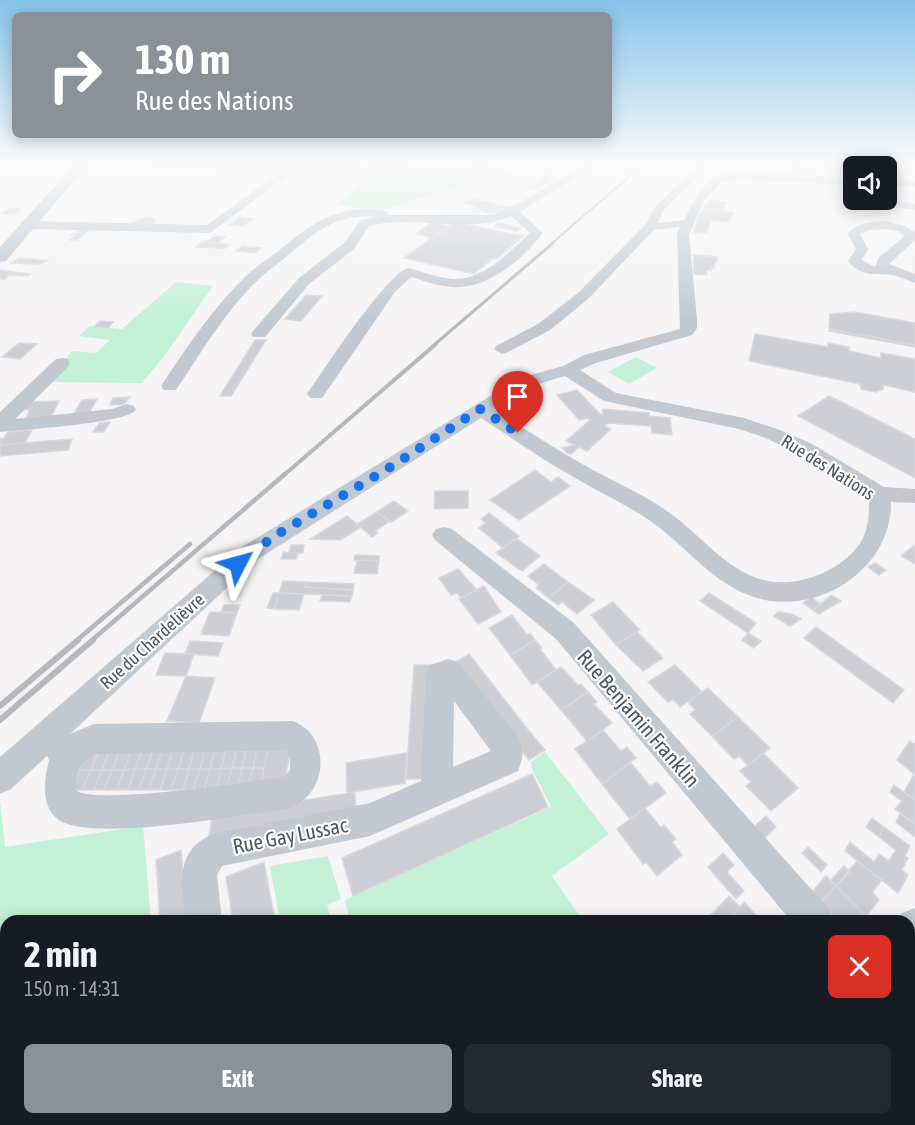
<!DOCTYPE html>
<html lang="en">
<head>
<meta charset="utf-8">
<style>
  :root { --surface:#171b24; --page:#242831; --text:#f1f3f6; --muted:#9ea1a6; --accent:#8c9099 }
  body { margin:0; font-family:"Asap Condensed",sans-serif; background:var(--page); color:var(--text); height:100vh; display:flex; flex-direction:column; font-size:22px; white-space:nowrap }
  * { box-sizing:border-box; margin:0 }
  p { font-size:20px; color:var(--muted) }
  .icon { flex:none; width:33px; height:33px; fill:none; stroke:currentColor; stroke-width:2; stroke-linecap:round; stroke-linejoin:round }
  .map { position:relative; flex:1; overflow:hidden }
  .sheet { position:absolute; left:0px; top:915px; width:915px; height:210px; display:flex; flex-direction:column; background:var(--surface); border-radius:18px 18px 0 0; box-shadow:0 3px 15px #0003 }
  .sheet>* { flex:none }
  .guide { position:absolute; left:12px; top:12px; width:600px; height:126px; border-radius:9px; box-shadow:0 3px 15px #0003; background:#8c9099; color:#fff; overflow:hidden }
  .controls { position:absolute; left:843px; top:156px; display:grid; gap:12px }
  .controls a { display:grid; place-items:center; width:54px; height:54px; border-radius:9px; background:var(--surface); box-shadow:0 3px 15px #0003; font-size:30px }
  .pin { position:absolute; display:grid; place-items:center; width:51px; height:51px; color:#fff; margin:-62px -26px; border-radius:50% 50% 50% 0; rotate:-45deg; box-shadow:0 0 6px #0007 }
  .pin .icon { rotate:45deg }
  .me { position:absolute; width:66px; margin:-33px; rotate:51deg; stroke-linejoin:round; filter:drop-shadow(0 0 4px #0008) }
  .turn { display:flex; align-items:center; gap:21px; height:126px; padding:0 24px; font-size:27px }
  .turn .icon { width:78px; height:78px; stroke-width:2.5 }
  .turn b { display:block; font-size:42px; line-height:51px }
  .round { display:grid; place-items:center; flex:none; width:63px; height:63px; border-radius:9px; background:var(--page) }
  .overview { display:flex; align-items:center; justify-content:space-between; height:102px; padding:0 24px }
  h1 { font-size:36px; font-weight:700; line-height:45px }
  .button { display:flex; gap:12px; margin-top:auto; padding:12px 24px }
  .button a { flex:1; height:69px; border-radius:9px; background:var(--accent); color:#fff; font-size:24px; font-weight:700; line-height:69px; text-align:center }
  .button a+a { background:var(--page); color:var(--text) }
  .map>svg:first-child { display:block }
  .green { fill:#c3f1d5 }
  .water { fill:#90daee }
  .building { fill:#cdcfd5; stroke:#d7d9de; stroke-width:1.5 }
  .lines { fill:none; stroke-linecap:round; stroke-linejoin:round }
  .minor { fill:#c1cad2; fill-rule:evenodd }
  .major { fill:#b3c2d1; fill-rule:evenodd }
  .rail-far4 { stroke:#b5b8bd; stroke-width:2 }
  .rail-far3 { stroke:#b5b8bd; stroke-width:3 }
  .rail-far2 { stroke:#b5b8bd; stroke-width:4 }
  .rail-far1 { stroke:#b5b8bd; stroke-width:4.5 }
  .rail { stroke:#b5b8bd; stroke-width:6 }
  .route { stroke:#1a73e8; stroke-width:10; stroke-dasharray:0 18 }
  .labels { text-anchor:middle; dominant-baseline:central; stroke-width:4.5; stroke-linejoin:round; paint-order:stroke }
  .street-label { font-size:18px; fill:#4a5661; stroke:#fff }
  .near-street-label { font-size:21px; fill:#4a5661; stroke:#fff }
</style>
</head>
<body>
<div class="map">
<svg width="915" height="1125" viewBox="0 0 915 1125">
  <rect width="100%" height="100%" fill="#f5f3f3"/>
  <path class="green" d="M458 164 457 171 486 177 380 211 337 204 375 174Z
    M176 282 213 286 165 355 142 383 46 382 72 351 96 353 110 340 79 336 90 326 122 329Z
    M636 357 657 368 629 384 608 372Z
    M545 752 609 834 552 876 583 921H350L345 900 551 807 532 769 531 762Z
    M0 801 5 847 143 826 151 921H6V1119H95V1125H0Z
    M328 856 341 899 327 905 331 921H280L270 866Z
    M494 1119H681L675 1125H496Z"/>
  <path class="water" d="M6 943V1119H58V1125H0V944Z"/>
  <path class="building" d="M790 164H804L800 173 787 171Z
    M472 166 490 168 514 174 509 176 468 168Z
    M548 174 556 176 537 189H526Z
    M474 199 508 207 491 214 465 202Z
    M710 200 726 202 722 211 704 208Z
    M10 208 20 209 14 215 0 214Z
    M704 208 734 213 727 222 697 217Z
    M150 217 156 220 151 224 134 223 141 219Z
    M240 217 249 218 253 219 243 226 230 225Z
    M698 217 711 219 707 232 694 233Z
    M432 222 449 226 433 238 416 234Z
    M452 223 464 224 523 236 497 259 493 258 474 274 404 258Z
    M498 223 521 228 517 231 494 227Z
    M84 229H91L77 240H70L77 234 71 235Z
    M215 236 225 237 219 242 228 244 206 242Z
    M202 242 227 245H229L226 248 196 247Z
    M242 246 261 248 255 253 236 251Z
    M694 255 717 257V262H715L714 268 711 267V271L707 270V275L694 274Z
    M19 258 30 259 48 261 40 264 12 263Z
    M0 270 14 272 31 274 28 276 9 275 6 279H0Z
    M306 295 322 296 301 321 285 319Z
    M855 312 915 323V345L829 329 830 314Z
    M100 321 113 322 108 328 94 327Z
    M829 329 915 345V347L829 331Z
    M755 334 828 347V343L849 347V351L881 358V353L915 359V392L883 385V389L876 392 861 389 860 384 749 361Z
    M255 340H266L231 396H220Z
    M19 343 37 344 20 359 2 357Z
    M577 390 600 414 603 415V409L649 413V416L670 418 672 435 652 433 651 426 608 423 605 426 611 429 587 451 579 447 571 454 567 453 562 448 575 445 566 441 590 420 588 418 579 420 557 395Z
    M829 396 915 439V478L798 416Z
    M130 397 124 404 110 405 113 398Z
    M97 399 89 413 73 415 82 400Z
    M59 401 51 417 25 420 30 409 17 410 25 402Z
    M110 422 104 432H93L99 423Z
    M32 430 25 443 0 445V439L4 438 8 432Z
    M72 439 68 450 0 456V445Z
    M535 470 551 482 558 477 570 486 519 520 490 500Z
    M435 491H468V508L434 509Z
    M394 501 408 511 391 522 377 512Z
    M377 512 390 521 375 531 378 533 372 537 357 524Z
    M489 513 519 536 503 548 479 528 486 523 481 519Z
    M347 516 361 527 340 540 310 539Z
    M516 538 540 556 522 571 496 553Z
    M291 545H304L303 553H289Z
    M915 545V564L901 556Z
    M283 552 289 553H298L296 559H281Z
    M355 555 379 556V561L354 560Z
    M357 560 379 561 377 574 354 573Z
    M875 563 886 570 879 575 868 567Z
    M544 564 568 582 549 598 536 588 539 585 528 576Z
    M458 569 477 590 461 598 457 593 451 595 439 578Z
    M283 581 307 582 305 587 353 590 352 596 279 593Z
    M307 582 354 584 353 590 305 587Z
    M568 582 594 600 577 614 562 602 558 605 549 598Z
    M484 586 501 612 478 624 459 599Z
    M273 593H279L274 609 267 608Z
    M279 593 304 594 299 610 274 609Z
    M709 593 756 623 748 633 700 601Z
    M322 595 352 596 350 602 320 601Z
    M832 595 841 601 819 614 813 610Z
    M811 597 820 604 813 610 803 603Z
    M613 602 640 630 616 645 591 615Z
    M224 605H240L237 613 221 612Z
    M210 612 237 613 229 636 201 634Z
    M778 612 792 614 801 619 790 626 774 616Z
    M512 615 527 635 530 633 535 640 510 655 489 628Z
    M816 627 904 690 893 703 804 638Z
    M637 632 663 658 643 671 616 645Z
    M748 633 761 641 754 648 742 640Z
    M535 640 542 648 540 649 556 670 532 685 510 655Z
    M190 641 208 642 223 643 218 656 185 654Z
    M165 653 194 654 186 676 156 675Z
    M469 654 529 731 545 750 529 760 454 663Z
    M414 665H433L427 779H406Z
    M675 665 702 692 680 707 673 699 668 702 648 682Z
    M561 667 578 685 581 684 588 692 561 710 537 682Z
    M186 676 215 678 199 723 167 721Z
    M708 688 738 717 712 736 690 714 695 710 688 702Z
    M588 692 597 702 594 704 612 723 587 741 561 710Z
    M738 717 770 748 748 765 739 756 734 759 712 736Z
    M603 730 621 751 627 747 636 758 602 784 575 749Z
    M910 741 915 744V800L904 792 914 774 897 760Z
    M226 749 221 769H210L215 750Z
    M226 749H237L232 768 221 769Z
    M237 749 246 750 242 768H232Z
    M257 749 253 768H242L246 750Z
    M257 749H268L264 768H253Z
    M268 749H291L283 789H260Z
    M88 750H99L91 770H79Z
    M99 750H110L102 770H91Z
    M110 750H120L112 770H102Z
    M120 750H131L124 770H112Z
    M131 750H142L135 769 124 770Z
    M142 750H153L146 769H135Z
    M153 750H162L156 769H146Z
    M162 750H173L167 769H156Z
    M173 750H184L178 769H167Z
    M184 750H194L189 769H178Z
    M194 750H205L200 769H189Z
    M205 750H215L210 769H200Z
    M407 753 405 783 347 793 346 763Z
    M763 753 798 788 771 811 746 786 751 782 740 771Z
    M630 762 650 786 657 782 666 793 630 819 602 784Z
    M232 768H242L237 790 226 789Z
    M232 768 226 789 216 790 221 769Z
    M242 768H253L247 789 237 790Z
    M253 768H264L260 789H247Z
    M135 769H146L139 790H128Z
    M135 769 128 790H117L124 770Z
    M146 769H156L149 790H139Z
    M156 769H167L160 790H149Z
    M167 769H178L171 790H160Z
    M178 769H189L183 790H171Z
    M189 769H200L193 790H183Z
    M200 769H210L204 790H193Z
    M210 769H221L216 790H204Z
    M79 770H91L82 790H71Z
    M91 770H102L94 790H82Z
    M102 770H112L104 790H94Z
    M112 770H124L117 790H104Z
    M532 774 548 807 353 896 342 858Z
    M894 785 915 800V824L895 809 902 801 890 792Z
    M355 792 356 814 209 838 212 815Z
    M645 808 661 828 664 825 676 839 672 842 682 855 657 876 646 862 643 864 617 829Z
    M900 814 915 824V837L896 822Z
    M766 816 776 827 761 842 750 830Z
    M872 818 884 827 879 837 866 827Z
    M884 827 910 846 905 856 908 858 902 870 908 875 898 893 845 851 850 842 874 862 879 854 889 861 896 850 879 837Z
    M808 847 827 865 821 872 802 853Z
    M181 850 188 921H160L156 860Z
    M723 853 734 865 727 872 744 891 736 899 708 867Z
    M857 861 882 880 872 892 879 900 866 916 836 886Z
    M264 862 275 921H233L226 877Z
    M844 866 850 872 836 886 830 881Z
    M826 876 836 886 820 903 811 893Z
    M836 886 866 916 862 921H837L820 903Z
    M729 896 740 907 726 921H714L710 916Z
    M744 902 761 921H726L740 907Z
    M176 1119H208L209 1125H176Z
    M261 1119H312L313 1125H261Z
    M440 1119H492L494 1125H442Z
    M794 1119H837L841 1125H798Z
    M845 1119H885L891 1125H850Z"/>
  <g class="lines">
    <path class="minor" d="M138 164H291L366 167 418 164 413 167 366 173 293 171 210 233 32 229 26 225 32 221 207 225 281 171 143 167Z
      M584 164 595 165 520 212 543 233C523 259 487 290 452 287 438 286 424 281 411 277L395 292 322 398H310L307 394C323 371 387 273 408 268 423 272 439 278 454 279 484 280 509 252 530 233L511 216C469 235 415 214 369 226L354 249 309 284 265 337H253L251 334 253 331 299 278 344 243 361 220 376 217C338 212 314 233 287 256 278 264 267 271 259 279 225 311 202 352 176 390H164L161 386C187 347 214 306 248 274 257 266 267 260 277 252 310 224 342 201 387 212L389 215H492L523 201Z
      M699 164H710L663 211 658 223 684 220C691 205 699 188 714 178 732 166 827 177 854 179V185L737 179 722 182 704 201 689 234 697 319V328L692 335 596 363 580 370 616 393 744 418 780 430 812 444 884 487 915 489V503L891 502C892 571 814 619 751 596 710 581 685 545 649 520 624 503 596 491 570 475 539 458 511 437 481 418L258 559 70 734 94 724 293 721C332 736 328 793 291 808 246 814 93 843 59 820 40 806 44 780 49 760L47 756 11 789 0 794V757L242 547 520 378 563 366 584 355 680 329 677 234 680 227 654 230 588 299 550 330 508 352 502 354 494 349 496 346 538 324 578 293 645 225 654 208ZM565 376 604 401 739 429 766 438 798 454 869 497C869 511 869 526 863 538 846 570 798 589 764 580 725 571 697 530 664 509 639 492 610 480 584 465 553 448 524 428 494 410L532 386ZM286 750 290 759V770L284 777C254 781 90 806 76 790 75 774 80 761 95 754Z
      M862 164H872V166H862Z
      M886 180 915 181V187L886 186Z
      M886 199 915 204V210L867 203 861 200Z
      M886 221 905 226 915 232V240L889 264 915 274V283C908 281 900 276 892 275 875 273 862 278 848 261L856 249 848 234C856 222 872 222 886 221ZM886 229 897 231 905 236 879 257 875 267 862 260 868 249 860 234 870 230Z
      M62 358 68 359 70 363 68 367 15 419 112 409 127 404 134 406 136 410C127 423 21 430 0 432V412L56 359Z
      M444 527 452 529 574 623 828 908 833 921H791L556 639 436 541 432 535 436 529Z
      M448 659 458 662 519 738C524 751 523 758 518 771L370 836 222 866 217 875 222 921H186C182 886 173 851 213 834L370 803 421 781 426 674 430 665ZM454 701 491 751 453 767Z
      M915 908V950L909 953V921H896L902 913Z
      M206 1119H250L251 1125H207Z
      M722 1119H768L765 1125H719Z"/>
    <path class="major" d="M75 164H88L6 261 0 262V247Z"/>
    <path class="rail-far4" d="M551 244 644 164"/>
    <path class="rail-far3" d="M434 345 553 243"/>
    <path class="rail-far2" d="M284 475 436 344"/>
    <path class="rail-far1" d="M76 641 190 544
      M91 641 285 474"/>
    <path class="rail" d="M0 706 78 640
      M0 720 93 640"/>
  </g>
  <linearGradient id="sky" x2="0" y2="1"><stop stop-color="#85c3ea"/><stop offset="0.51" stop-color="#fafafa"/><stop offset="1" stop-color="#fafafa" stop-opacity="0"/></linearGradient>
  <rect width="915" height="322" fill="url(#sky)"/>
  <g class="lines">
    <path class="route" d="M238 564 273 537 389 468 480 409 518 433"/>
  </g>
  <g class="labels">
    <g class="street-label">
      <text transform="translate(828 467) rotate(32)">Rue des Nations</text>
      <text transform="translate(152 641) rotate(-42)">Rue du Chardelièvre</text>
    </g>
    <g class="near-street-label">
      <text transform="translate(639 718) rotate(49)">Rue Benjamin Franklin</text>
      <text transform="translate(290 835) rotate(-11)">Rue Gay Lussac</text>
    </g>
  </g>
</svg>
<div class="controls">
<a><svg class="icon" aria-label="sound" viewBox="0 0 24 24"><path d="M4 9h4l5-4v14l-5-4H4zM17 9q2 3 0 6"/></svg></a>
</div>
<div class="pin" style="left:518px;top:433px;background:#d93025"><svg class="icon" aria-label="arrive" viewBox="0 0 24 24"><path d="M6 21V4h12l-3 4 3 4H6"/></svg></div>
<svg class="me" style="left:238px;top:564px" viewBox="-20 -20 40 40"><path d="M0-17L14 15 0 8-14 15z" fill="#1a73e8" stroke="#fff" stroke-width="4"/></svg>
<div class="guide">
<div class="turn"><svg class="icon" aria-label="right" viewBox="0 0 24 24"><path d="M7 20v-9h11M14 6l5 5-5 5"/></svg><div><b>130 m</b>Rue des Nations</div></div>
</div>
<section class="sheet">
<div class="overview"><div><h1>2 min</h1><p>150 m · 14:31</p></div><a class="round" style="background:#d93025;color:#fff"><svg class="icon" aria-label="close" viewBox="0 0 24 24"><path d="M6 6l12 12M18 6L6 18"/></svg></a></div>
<div class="button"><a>Exit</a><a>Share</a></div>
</section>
</div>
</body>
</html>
